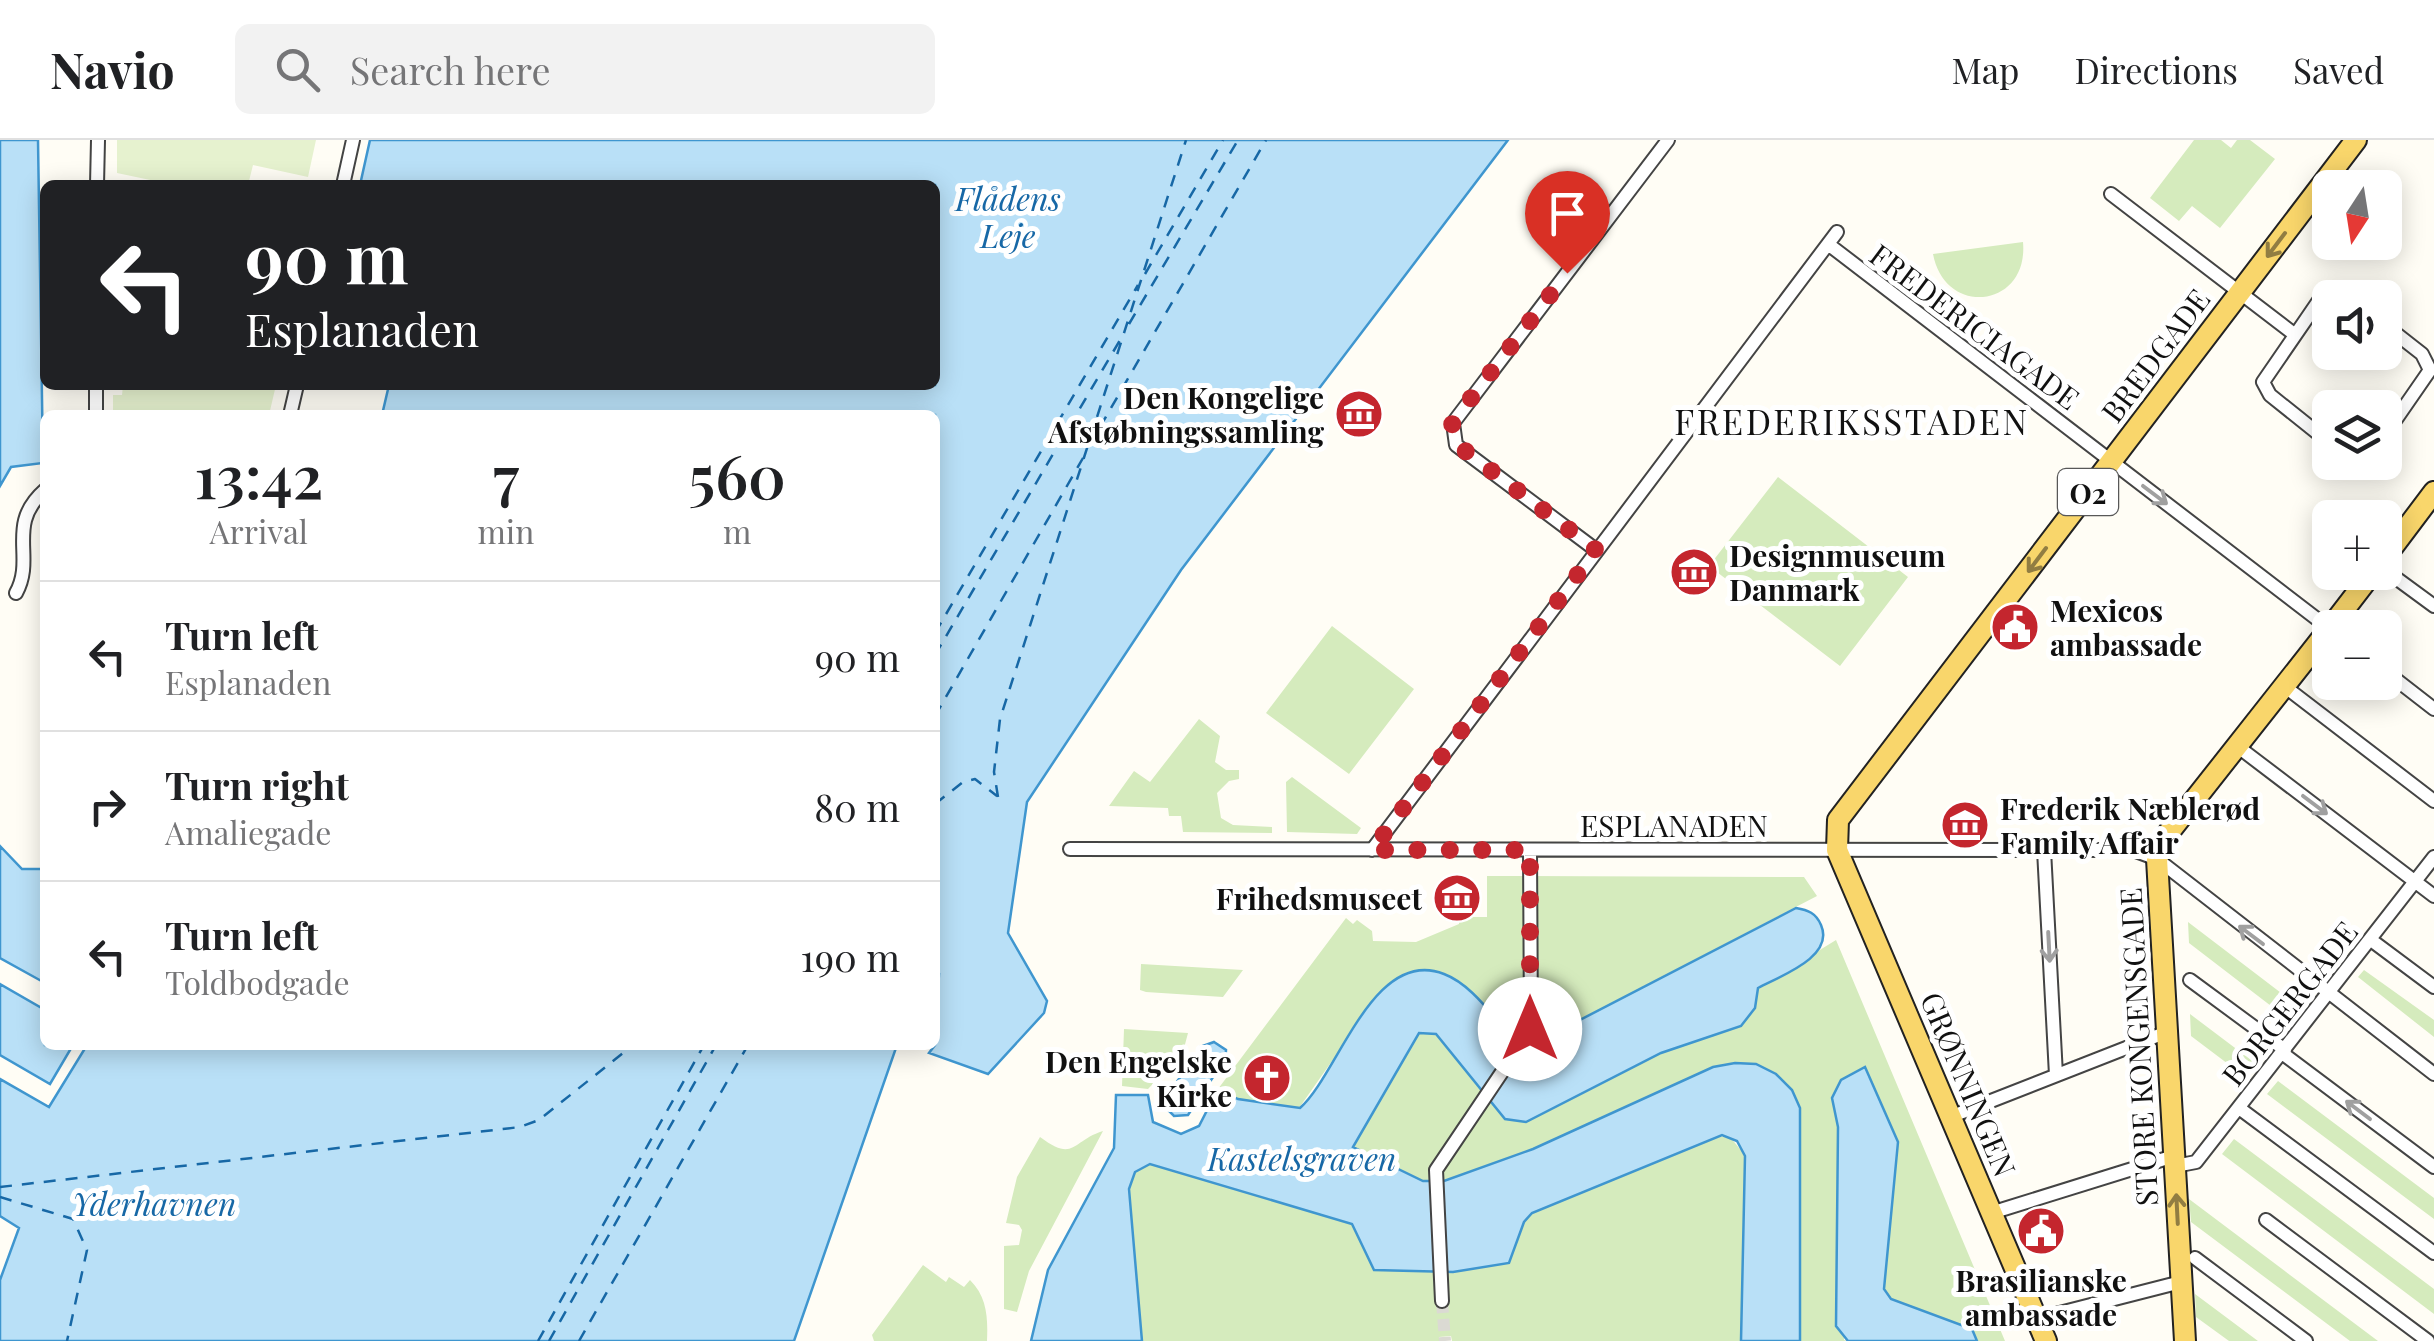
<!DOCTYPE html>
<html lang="en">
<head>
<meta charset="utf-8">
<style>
  :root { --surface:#fff; --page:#f2f2f2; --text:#202124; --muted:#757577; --line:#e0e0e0 }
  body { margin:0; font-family:"Playfair Display",serif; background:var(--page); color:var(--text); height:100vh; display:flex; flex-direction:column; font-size:38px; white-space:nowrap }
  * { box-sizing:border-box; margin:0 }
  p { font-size:32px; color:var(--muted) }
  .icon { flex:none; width:55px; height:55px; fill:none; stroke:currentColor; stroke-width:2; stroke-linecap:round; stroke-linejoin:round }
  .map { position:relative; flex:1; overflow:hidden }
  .panel { position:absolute; left:40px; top:270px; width:900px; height:640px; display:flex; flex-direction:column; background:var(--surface); border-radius:15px; box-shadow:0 5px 25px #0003 }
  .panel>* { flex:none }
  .top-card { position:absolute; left:40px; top:40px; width:900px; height:210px; border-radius:15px; box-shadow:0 5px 25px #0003; background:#202124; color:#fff; overflow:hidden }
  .needle { width:65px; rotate:192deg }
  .controls { position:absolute; left:2312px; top:30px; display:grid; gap:20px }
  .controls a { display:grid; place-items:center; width:90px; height:90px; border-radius:15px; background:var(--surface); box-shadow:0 5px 25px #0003; font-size:50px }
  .pin { position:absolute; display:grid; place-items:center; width:85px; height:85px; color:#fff; margin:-102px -42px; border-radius:50% 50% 50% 0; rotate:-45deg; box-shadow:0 0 10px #0007 }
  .pin .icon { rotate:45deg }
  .me { position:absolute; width:110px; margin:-55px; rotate:0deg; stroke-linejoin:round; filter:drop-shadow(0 0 8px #0008) }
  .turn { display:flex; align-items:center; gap:35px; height:210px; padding:0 40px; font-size:45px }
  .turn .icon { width:130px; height:130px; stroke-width:2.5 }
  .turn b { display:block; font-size:70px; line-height:85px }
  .eta { display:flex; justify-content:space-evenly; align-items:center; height:170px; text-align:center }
  .eta b { font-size:60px; font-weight:600; line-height:70px }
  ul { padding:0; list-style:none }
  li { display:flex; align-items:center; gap:30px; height:150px; padding:0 40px; border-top:2px solid var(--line) }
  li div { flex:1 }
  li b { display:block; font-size:38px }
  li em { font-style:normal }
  header { display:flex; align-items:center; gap:60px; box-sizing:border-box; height:140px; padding:0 50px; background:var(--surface); border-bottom:2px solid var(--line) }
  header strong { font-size:48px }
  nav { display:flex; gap:55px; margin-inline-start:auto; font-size:35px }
  .search { width:700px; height:90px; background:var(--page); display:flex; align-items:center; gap:25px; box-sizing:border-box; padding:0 35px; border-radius:15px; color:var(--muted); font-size:38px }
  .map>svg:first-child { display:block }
  .green { fill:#d5ebbd }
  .pitch { fill:#e6f2cf }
  .water { fill:#b9e0f7; stroke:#3f96cf; stroke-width:2.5 }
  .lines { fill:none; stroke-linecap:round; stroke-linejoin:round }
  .ferry { stroke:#1768a6; stroke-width:2.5; stroke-dasharray:12 10; stroke-linecap:butt }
  .minor-tunnel { stroke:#dbdad3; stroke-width:12; stroke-dasharray:12 6; stroke-linecap:butt }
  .minor-casing { stroke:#444; stroke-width:16 }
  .primary-casing { stroke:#222; stroke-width:24 }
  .minor { stroke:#fff; stroke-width:12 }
  .primary { stroke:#f9d66b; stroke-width:20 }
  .oneway { stroke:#917d42 }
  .oneway2 { stroke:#a0a0a0 }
  .route { stroke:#c4262e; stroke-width:18; stroke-dasharray:0 32.4 }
  .labels { text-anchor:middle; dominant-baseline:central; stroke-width:10; stroke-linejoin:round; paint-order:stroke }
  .shield { fill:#fff; stroke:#585858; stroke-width:2.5 }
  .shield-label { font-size:28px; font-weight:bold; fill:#111 }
  .street-label { font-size:30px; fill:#111; stroke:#fff }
  .poi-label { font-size:30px; font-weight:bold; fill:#111; stroke:#fff; text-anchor:end }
  .water-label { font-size:32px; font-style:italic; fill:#1768a6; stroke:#fff }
  .quarter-label { font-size:35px; letter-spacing:2.5px; fill:#111; stroke:#fff }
</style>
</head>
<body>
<header>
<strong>Navio</strong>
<div class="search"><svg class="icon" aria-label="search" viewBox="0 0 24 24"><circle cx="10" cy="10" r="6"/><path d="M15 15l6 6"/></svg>Search here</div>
<nav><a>Map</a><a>Directions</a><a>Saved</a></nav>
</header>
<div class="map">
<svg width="2434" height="1201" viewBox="0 0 2434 1201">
  <rect width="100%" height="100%" fill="#fffdf5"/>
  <path class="green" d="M2194 0H2221L2231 8 2237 0H2250L2275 19 2220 88 2192 66 2179 81 2150 58Z
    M2023 102C2029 168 1945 178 1933 114Z
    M1778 337 1908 437 1840 526 1709 426Z
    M1332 486 1414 549 1349 634 1266 573Z
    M1199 579 1220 596 1215 622 1226 630H1239V639L1229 641 1217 653 1221 678 1233 685 1272 687V693L1183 692 1181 676H1169L1168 668 1109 666 1134 631 1150 642Z
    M1292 637 1361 688 1357 694 1287 692 1286 642Z
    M1487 736 1804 737 1817 756 1549 896 1540 908 1525 909 1467 850 1332 921 1299 968 1238 959 1218 949 1346 778 1353 784 1357 780 1372 791 1373 801 1416 802 1459 784V777H1487Z
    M2188 782 2298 866 2288 879 2189 803Z
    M1836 800 2005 1201H1977L1972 1189 1890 1159 1884 1149 1898 1002 1832 958 1838 987 1844 1200 1848 1201H1800V968L1792 949 1776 934 1444 1041H1423L1353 1007 1419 893H1436L1505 979 1661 913 1741 886 1755 868 1758 848Z
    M1141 824 1243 830 1223 857 1146 852 1140 850Z
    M2364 830 2434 880V897L2358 837Z
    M2190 874 2255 923 2244 936 2191 896Z
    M1124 889 1188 893 1183 912 1148 949 1122 946Z
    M2278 941 2434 1058V1079L2267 954Z
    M1103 991 1029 1131 1017 1172 1004 1169V1106L1019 1105 1022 1090 1019 1085 1006 1083 1017 1037 1040 997C1075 1023 1071 1001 1103 991Z
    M1714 996 1730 997 1745 1015 1741 1201H1452L1451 1196 1439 1197V1201H1142L1129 1049 1135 1032 1150 1024 1352 1084 1374 1130 1453 1132 1509 1123 1524 1082 1532 1073Z
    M2234 999 2434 1149V1174L2222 1014Z
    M2189 1059 2378 1201H2350L2191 1082Z
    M923 1125 946 1142 949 1137 964 1147 970 1140C987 1157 988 1177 987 1201H874L872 1195Z
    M2195 1154 2258 1201H2229L2196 1177Z"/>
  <path class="pitch" d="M117 0H316L308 37 253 25 248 45H174L117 33Z
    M123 245H276L269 275H113V255H122Z"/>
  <path class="water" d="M0 0H38L43 323 11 327 0 346Z
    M370 0H1508L1181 430 1027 662 1008 793 1047 861 1044 873 988 934 929 913 935 905 939 834 935 833V275H382L389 245H935V45H360Z
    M0 706 22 729H45V843L0 818Z
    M1796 768C1808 770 1816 773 1821 785 1835 817 1780 836 1758 848L1755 868 1741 886 1661 913 1526 982 1505 979 1436 894 1419 893 1353 1007 1423 1041H1444L1533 1009 1713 927 1735 923 1756 924 1776 934 1792 950 1800 968V1201H1741L1745 1016 1737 1001 1722 995 1532 1073 1524 1082 1509 1123 1453 1132 1374 1130 1352 1084 1150 1024 1135 1032 1129 1049 1142 1201H1031L1048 1130 1114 1008 1116 955H1148L1153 982 1181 994 1199 986 1218 949 1238 959 1300 968C1338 935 1373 806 1444 834 1476 846 1499 887 1524 909L1540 908 1549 896Z
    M0 844 45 870V905H73L50 944 0 915Z
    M1214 902 1226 910 1225 928 1217 931 1188 975 1174 976 1166 968C1164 946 1195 928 1200 907Z
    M87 905H897L794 1201H0V1140L19 1088 0 1076V939L49 967Z
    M1865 927 1898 1002 1884 1149 1891 1159 1972 1189 1977 1201H1848L1836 1186 1838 987 1832 958 1841 940Z"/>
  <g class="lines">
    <path class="ferry" d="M1145 134 1223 0
      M1129 184 1238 0
      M1089 306 1266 0
      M935 493 1138 145
      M935 515 1123 195
      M935 576 1083 318
      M998 657 994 632 1000 579 1186 0
      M935 664 963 642 975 639 997 656
      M0 1047 520 987 539 980 633 905
      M0 1057 73 1079 87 1110 67 1201
      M538 1201 704 905
      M549 1201 716 905
      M579 1201 748 905"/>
    <path class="minor-tunnel" d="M1442 1161 1445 1201"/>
    <g class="minor-casing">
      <path id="minor" d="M97 45 98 0
        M343 45 353 0
        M2111 54 2294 194
        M1828 104 2330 489
        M2385 185 2422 214 2430 230 2385 295
        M96 245V275
        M290 275 297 245
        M2330 303 2270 255 2263 242 2320 159 2331 152 2349 158
        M1596 410 1456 305 1453 283 1668 0
        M2385 430 2434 466
        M16 453C36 417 5 385 45 350
        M2385 531 2434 569
        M2284 546 2434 661
        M2237 606 2434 756
        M1070 709 2133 710 2157 719 2434 934
        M1372 710 1837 92
        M2044 710 2056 935
        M2371 800 2434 847
        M2190 840 2285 910
        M2282 913 2434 1027
        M2239 968 2434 1113
        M1950 977 2167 892
        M2175 1026 2196 1022 2434 717
        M1991 1073 2174 1016
        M2266 1080 2428 1201
        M2195 1118 2306 1201
        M1442 1161 1436 1030 1531 889 1530 710
        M2036 1179 2181 1142"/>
    </g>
    <g class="primary-casing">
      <path id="primary" d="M2385 417 2434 352
        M2330 488 2373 432
        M2046 1201 1837 710 1838 680 2356 0
        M2185 1201 2157 719 2166 696 2330 488"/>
    </g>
    <use href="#minor" class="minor"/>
    <use href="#primary" class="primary"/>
  </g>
  <defs><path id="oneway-shaft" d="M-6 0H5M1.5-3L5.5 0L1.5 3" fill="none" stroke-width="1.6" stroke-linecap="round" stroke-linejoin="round" transform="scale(2.5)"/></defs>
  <g class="oneway">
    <use href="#oneway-shaft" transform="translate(2276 105) rotate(127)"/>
    <use href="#oneway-shaft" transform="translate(2037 420) rotate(127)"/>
    <use href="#oneway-shaft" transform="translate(2177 1069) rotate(-93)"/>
  </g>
  <g class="oneway2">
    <use href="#oneway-shaft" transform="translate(2155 355) rotate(37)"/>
    <use href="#oneway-shaft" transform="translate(2315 665) rotate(37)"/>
    <use href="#oneway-shaft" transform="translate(2251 795) rotate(-143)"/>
    <use href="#oneway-shaft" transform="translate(2049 807) rotate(87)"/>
    <use href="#oneway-shaft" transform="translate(2358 970) rotate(-143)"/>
  </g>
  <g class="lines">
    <path class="route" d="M1530 889V710H1372L1596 410 1456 304 1452 283 1567 133"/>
  </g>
  <defs>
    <g id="museum-disc" transform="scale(2.5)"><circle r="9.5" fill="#c4262e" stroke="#fff"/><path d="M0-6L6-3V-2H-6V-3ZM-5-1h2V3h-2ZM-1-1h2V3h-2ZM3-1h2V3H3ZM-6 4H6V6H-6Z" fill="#fff"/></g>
    <g id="civic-disc" transform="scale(2.5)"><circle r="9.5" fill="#c4262e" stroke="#fff"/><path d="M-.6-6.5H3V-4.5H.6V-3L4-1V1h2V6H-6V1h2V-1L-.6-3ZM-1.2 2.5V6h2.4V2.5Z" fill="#fff"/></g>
    <g id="church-disc" transform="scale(2.5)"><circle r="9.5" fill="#c4262e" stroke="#fff"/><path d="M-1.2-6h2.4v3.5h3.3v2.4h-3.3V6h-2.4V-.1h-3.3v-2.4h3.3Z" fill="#fff"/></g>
  </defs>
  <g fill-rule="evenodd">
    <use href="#museum-disc" x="1359" y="274"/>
    <use href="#museum-disc" x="1694" y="432"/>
    <use href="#civic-disc" x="2015" y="487"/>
    <use href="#museum-disc" x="1965" y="685"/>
    <use href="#museum-disc" x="1457" y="758"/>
    <use href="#church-disc" x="1267" y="938"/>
    <use href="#civic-disc" x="2041" y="1091"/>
  </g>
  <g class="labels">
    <rect class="shield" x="2058" y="329" width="60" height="46" rx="8"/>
    <g class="shield-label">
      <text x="2088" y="352">O2</text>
    </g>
    <g class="street-label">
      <text transform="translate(1975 186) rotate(37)">FREDERICIAGADE</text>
      <text transform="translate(2155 215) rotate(-53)">BREDGADE</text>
      <text x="1674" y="685">ESPLANADEN</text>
      <text transform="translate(2289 863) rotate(-52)">BORGERGADE</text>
      <text transform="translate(2138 907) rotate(-93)">STORE KONGENSGADE</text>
      <text transform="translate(1969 944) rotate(67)">GRØNNINGEN</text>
    </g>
    <g class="poi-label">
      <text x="1324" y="257">Den Kongelige<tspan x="1324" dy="34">Afstøbningssamling</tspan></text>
      <text x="1729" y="415" text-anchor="start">Designmuseum<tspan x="1729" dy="34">Danmark</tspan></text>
      <text x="2050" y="470" text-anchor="start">Mexicos<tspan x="2050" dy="34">ambassade</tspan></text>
      <text x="2000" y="668" text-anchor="start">Frederik Næblerød<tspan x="2000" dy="34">Family Affair</tspan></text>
      <text x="1422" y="758">Frihedsmuseet</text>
      <text x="1232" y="921">Den Engelske<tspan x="1232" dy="34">Kirke</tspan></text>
      <text x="2041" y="1140" text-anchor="middle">Brasilianske<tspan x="2041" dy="34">ambassade</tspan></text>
    </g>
    <g class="water-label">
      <text x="1008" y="57">Flådens<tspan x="1008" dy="37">Leje</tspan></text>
      <text x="1302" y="1017">Kastelsgraven</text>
      <text x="154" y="1062">Yderhavnen</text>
    </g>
    <g class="quarter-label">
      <text x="1852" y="280">FREDERIKSSTADEN</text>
    </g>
  </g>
</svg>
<div class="controls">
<a><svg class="needle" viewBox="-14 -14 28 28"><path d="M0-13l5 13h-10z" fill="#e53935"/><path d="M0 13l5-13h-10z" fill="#757577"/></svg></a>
<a><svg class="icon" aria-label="sound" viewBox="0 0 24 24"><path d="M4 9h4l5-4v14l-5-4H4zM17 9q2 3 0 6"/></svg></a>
<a><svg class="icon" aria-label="layers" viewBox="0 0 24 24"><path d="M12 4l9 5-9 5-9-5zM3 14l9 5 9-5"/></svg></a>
<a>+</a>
<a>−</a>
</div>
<div class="pin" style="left:1567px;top:133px;background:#d93025"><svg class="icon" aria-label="arrive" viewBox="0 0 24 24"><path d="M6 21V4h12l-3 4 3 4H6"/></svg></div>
<svg class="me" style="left:1530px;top:889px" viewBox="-20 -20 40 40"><circle r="19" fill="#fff"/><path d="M0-13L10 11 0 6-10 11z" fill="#c4262e"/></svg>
<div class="top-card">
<div class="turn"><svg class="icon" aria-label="left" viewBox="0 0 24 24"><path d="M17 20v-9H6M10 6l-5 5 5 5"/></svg><div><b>90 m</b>Esplanaden</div></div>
</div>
<section class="panel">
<div class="eta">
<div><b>13:42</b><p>Arrival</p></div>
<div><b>7</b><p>min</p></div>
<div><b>560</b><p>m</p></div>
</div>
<ul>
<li><svg class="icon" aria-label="left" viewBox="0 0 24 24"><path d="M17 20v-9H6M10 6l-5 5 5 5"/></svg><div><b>Turn left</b><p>Esplanaden</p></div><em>90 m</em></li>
<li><svg class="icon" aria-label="right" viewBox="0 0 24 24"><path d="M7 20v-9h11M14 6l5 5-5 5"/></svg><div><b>Turn right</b><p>Amaliegade</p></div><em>80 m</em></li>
<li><svg class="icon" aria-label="left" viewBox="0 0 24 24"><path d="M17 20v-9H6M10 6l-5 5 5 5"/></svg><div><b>Turn left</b><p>Toldbodgade</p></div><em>190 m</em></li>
</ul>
</section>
</div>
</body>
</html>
